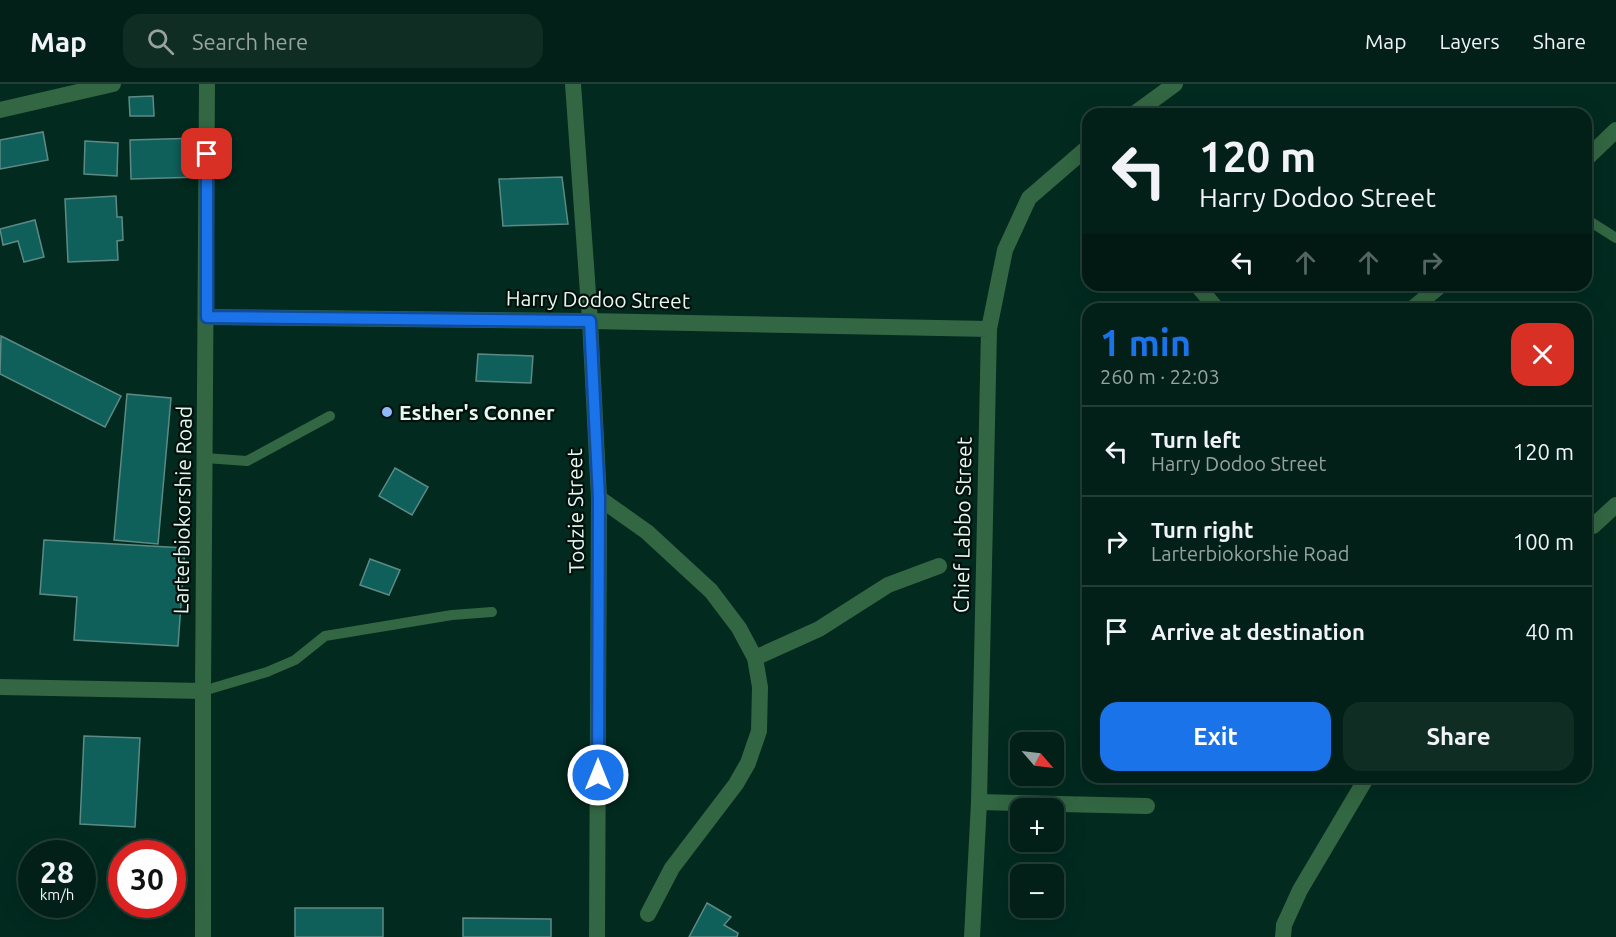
<!DOCTYPE html>
<html lang="en">
<head>
<meta charset="utf-8">
<style>
  :root { --surface:#022017; --page:#102d24; --text:#f1f3f6; --muted:#96a3a1; --line:#233e36; --accent:#1a73e8 }
  body { margin:0; font-family:Ubuntu,sans-serif; background:var(--page); color:var(--text); height:100vh; display:flex; flex-direction:column; font-size:22px; white-space:nowrap }
  * { box-sizing:border-box; margin:0 }
  p { font-size:20px; color:var(--muted) }
  .icon { flex:none; width:33px; height:33px; fill:none; stroke:currentColor; stroke-width:2; stroke-linecap:round; stroke-linejoin:round }
  .map { position:relative; flex:1; overflow:hidden }
  .side { position:absolute; left:1082px; top:219px; width:510px; height:480px; display:flex; flex-direction:column; background:var(--surface); border-radius:18px; box-shadow:0 6px 24px #0002,0 0 0 2px var(--line) }
  .side>* { flex:none }
  .hud { position:absolute; left:1082px; top:24px; width:510px; height:183px; border-radius:18px; box-shadow:0 6px 24px #0002,0 0 0 2px var(--line); background:#022017; color:var(--text); overflow:hidden }
  .needle { width:39px; rotate:118deg }
  .tools { position:absolute; left:1010px; top:648px; display:grid; gap:12px }
  .tools a { display:grid; place-items:center; width:54px; height:54px; border-radius:12px; background:var(--surface); box-shadow:0 6px 24px #0002,0 0 0 2px var(--line); font-size:30px }
  .speed { position:absolute; left:18px; top:756px; display:flex; gap:12px; font-size:30px; font-weight:700; text-align:center }
  .speed>* { display:grid; place-content:center; width:78px; height:78px; border-radius:50%; background:var(--surface); box-shadow:0 6px 24px #0002,0 0 0 2px var(--line); line-height:1 }
  .speed small { font-size:15px; font-weight:400 }
  .speed .limit { border:9px solid #d22; background:#fff; color:#111 }
  .pin { position:absolute; display:grid; place-items:center; width:51px; height:51px; color:#fff; margin:-26px; border-radius:12px; box-shadow:0 3px 9px #0006 }
  .me { position:absolute; width:66px; margin:-33px; rotate:0deg; stroke-linejoin:round; filter:drop-shadow(0 0 4px #0008) }
  .turn { display:flex; align-items:center; gap:21px; height:126px; padding:0 18px; font-size:27px }
  .turn .icon { width:78px; height:78px; stroke-width:2.5 }
  .turn b { display:block; font-size:42px; line-height:51px }
  .lanes { display:flex; align-items:center; height:57px; padding:0 18px; background:#0003; justify-content:center; gap:30px; direction:ltr }
  .lanes .off { opacity:.35 }
  .round { display:grid; place-items:center; flex:none; width:63px; height:63px; border-radius:18px; background:var(--page) }
  .head { display:flex; align-items:center; justify-content:space-between; height:102px; padding:0 18px }
  h1 { font-size:36px; font-weight:700; line-height:45px; color:var(--accent) }
  .cta { display:flex; gap:12px; margin-top:auto; padding:12px 18px }
  .cta a { flex:1; height:69px; border-radius:18px; background:var(--accent); color:#fff; font-size:24px; font-weight:700; line-height:69px; text-align:center }
  .cta a+a { background:var(--page); color:var(--text) }
  ul { padding:0; list-style:none }
  li { display:flex; align-items:center; gap:18px; height:90px; padding:0 18px; border-top:2px solid var(--line) }
  li div { flex:1 }
  li b { display:block; font-size:22px }
  li em { font-style:normal }
  header { display:flex; align-items:center; gap:36px; box-sizing:border-box; height:84px; padding:0 30px; background:var(--surface); border-bottom:2px solid var(--line) }
  header strong { font-size:28px }
  nav { display:flex; gap:33px; margin-inline-start:auto; font-size:21px }
  .search { width:420px; height:54px; background:var(--page); display:flex; align-items:center; gap:15px; box-sizing:border-box; padding:0 21px; border-radius:18px; color:var(--muted); font-size:22px }
  .map>svg:first-child { display:block }
  .building { fill:#0f5f5a; stroke:#5e8a86; stroke-width:1.5 }
  .lines { fill:none; stroke-linecap:round; stroke-linejoin:round }
  .service { stroke:#336642; stroke-width:10 }
  .minor { stroke:#336642; stroke-width:16 }
  .tertiary { stroke:#336642; stroke-width:16 }
  .route-casing { stroke:#114b97; stroke-width:15 }
  .route { stroke:#1a73e8; stroke-width:10 }
  .poi-dot { fill:#90b8fd; stroke:#03100b; stroke-width:2 }
  .labels { text-anchor:middle; dominant-baseline:central; stroke-width:4.5; stroke-linejoin:round; paint-order:stroke }
  .street-label { font-size:21px; fill:#e6faf2; stroke:#03100b }
  .poi-label { font-size:21px; font-weight:bold; fill:#e6faf2; stroke:#03100b; text-anchor:start }
</style>
</head>
<body>
<header>
<strong>Map</strong>
<div class="search"><svg class="icon" aria-label="search" viewBox="0 0 24 24"><circle cx="10" cy="10" r="6"/><path d="M15 15l6 6"/></svg>Search here</div>
<nav><a>Map</a><a>Layers</a><a>Share</a></nav>
</header>
<div class="map">
<svg width="1616" height="853" viewBox="0 0 1616 853">
  <rect width="100%" height="100%" fill="#022a1f"/>
  <path class="building" d="M153 12 154 32H130L129 13Z
    M43 48 48 76 0 85V56Z
    M199 54 200 93 131 95 130 56Z
    M85 57 118 59 117 92 84 90Z
    M562 93 568 140 503 142 499 95Z
    M116 112 117 133H122L123 156 117 157 118 176 68 178 65 115Z
    M35 136 44 173 24 178 18 157 3 161 0 145Z
    M1 252 121 312 105 343 0 290Z
    M478 270 533 272 531 299 476 297Z
    M127 310 171 314 158 460 114 456Z
    M395 384 428 403 412 431 379 412Z
    M44 456 185 464 178 562 74 556 77 513 40 510Z
    M370 475 400 486 389 511 360 501Z
    M84 652 140 654 135 743 80 740Z
    M707 819 731 833 724 841 738 849 737 853H689Z
    M295 824H383V853H295Z
    M463 834 551 835V853H463Z"/>
  <g class="lines">
    <path class="service" d="M1586 135 1616 154
      M205 374 247 377 330 332
      M203 607 267 588 295 576 325 552 452 531 492 528"/>
    <path class="minor" d="M573 0 590 237 599 414 597 853
      M0 26 113 0
      M1134 30 1175 0
      M1586 75 1616 46
      M1197 201 1217 225
      M1412 225 1441 201
      M207 233 590 237 989 245
      M599 414 647 448 711 507 739 544 755 574 760 603 759 647 748 679 736 700 672 784 648 830
      M1593 442 1616 421
      M755 574 819 545 888 501 939 482
      M0 603 203 607
      M979 718 1147 722
      M972 853 979 718 989 245 1005 166 1029 114 1088 63
      M1283 853 1284 841 1300 806 1367 693"/>
    <path class="tertiary" d="M203 853V607L207 0"/>
  </g>
  <g class="lines">
    <g class="route-casing">
      <path id="route" d="M207 70V233L590 237 599 414 598 691"/>
    </g>
    <use href="#route" class="route"/>
  </g>
  <circle class="poi-dot" cx="387" cy="328" r="6"/>
  <g class="labels">
    <g class="street-label">
      <text transform="translate(598 215) rotate(1)">Harry Dodoo Street</text>
      <text transform="translate(182 426) rotate(-89)">Larterbiokorshie Road</text>
      <text transform="translate(575 427) rotate(-91)">Todzie Street</text>
      <text transform="translate(962 441) rotate(-89)">Chief Labbo Street</text>
    </g>
    <g class="poi-label">
      <text x="399" y="328">Esther's Conner</text>
    </g>
  </g>
</svg>
<div class="tools">
<a><svg class="needle" viewBox="-14 -14 28 28"><path d="M0-13l5 13h-10z" fill="#e53935"/><path d="M0 13l5-13h-10z" fill="#96a3a1"/></svg></a>
<a>+</a>
<a>−</a>
</div>
<div class="speed"><div>28<small>km/h</small></div><div class="limit">30</div></div>
<div class="pin" style="left:207px;top:70px;background:#d93025"><svg class="icon" aria-label="arrive" viewBox="0 0 24 24"><path d="M6 21V4h12l-3 4 3 4H6"/></svg></div>
<svg class="me" style="left:598px;top:691px" viewBox="-20 -20 40 40"><circle r="17" fill="#1a73e8" stroke="#fff" stroke-width="3"/><path d="M0-11L8 9 0 5-8 9z" fill="#fff"/></svg>
<div class="hud">
<div class="turn"><svg class="icon" aria-label="left" viewBox="0 0 24 24"><path d="M17 20v-9H6M10 6l-5 5 5 5"/></svg><div><b>120 m</b>Harry Dodoo Street</div></div>
<div class="lanes"><svg class="icon" aria-label="left" viewBox="0 0 24 24"><path d="M17 20v-9H6M10 6l-5 5 5 5"/></svg><svg class="icon off" aria-label="ahead" viewBox="0 0 24 24"><path d="M12 20V5M6 11l6-6 6 6"/></svg><svg class="icon off" aria-label="ahead" viewBox="0 0 24 24"><path d="M12 20V5M6 11l6-6 6 6"/></svg><svg class="icon off" aria-label="right" viewBox="0 0 24 24"><path d="M7 20v-9h11M14 6l5 5-5 5"/></svg></div>
</div>
<section class="side">
<div class="head"><div><h1>1 min</h1><p>260 m · 22:03</p></div><a class="round" style="background:#d93025;color:#fff"><svg class="icon" aria-label="close" viewBox="0 0 24 24"><path d="M6 6l12 12M18 6L6 18"/></svg></a></div>
<ul>
<li><svg class="icon" aria-label="left" viewBox="0 0 24 24"><path d="M17 20v-9H6M10 6l-5 5 5 5"/></svg><div><b>Turn left</b><p>Harry Dodoo Street</p></div><em>120 m</em></li>
<li><svg class="icon" aria-label="right" viewBox="0 0 24 24"><path d="M7 20v-9h11M14 6l5 5-5 5"/></svg><div><b>Turn right</b><p>Larterbiokorshie Road</p></div><em>100 m</em></li>
<li><svg class="icon" aria-label="arrive" viewBox="0 0 24 24"><path d="M6 21V4h12l-3 4 3 4H6"/></svg><div><b>Arrive at destination</b></div><em>40 m</em></li>
</ul>
<div class="cta"><a>Exit</a><a>Share</a></div>
</section>
</div>
</body>
</html>
